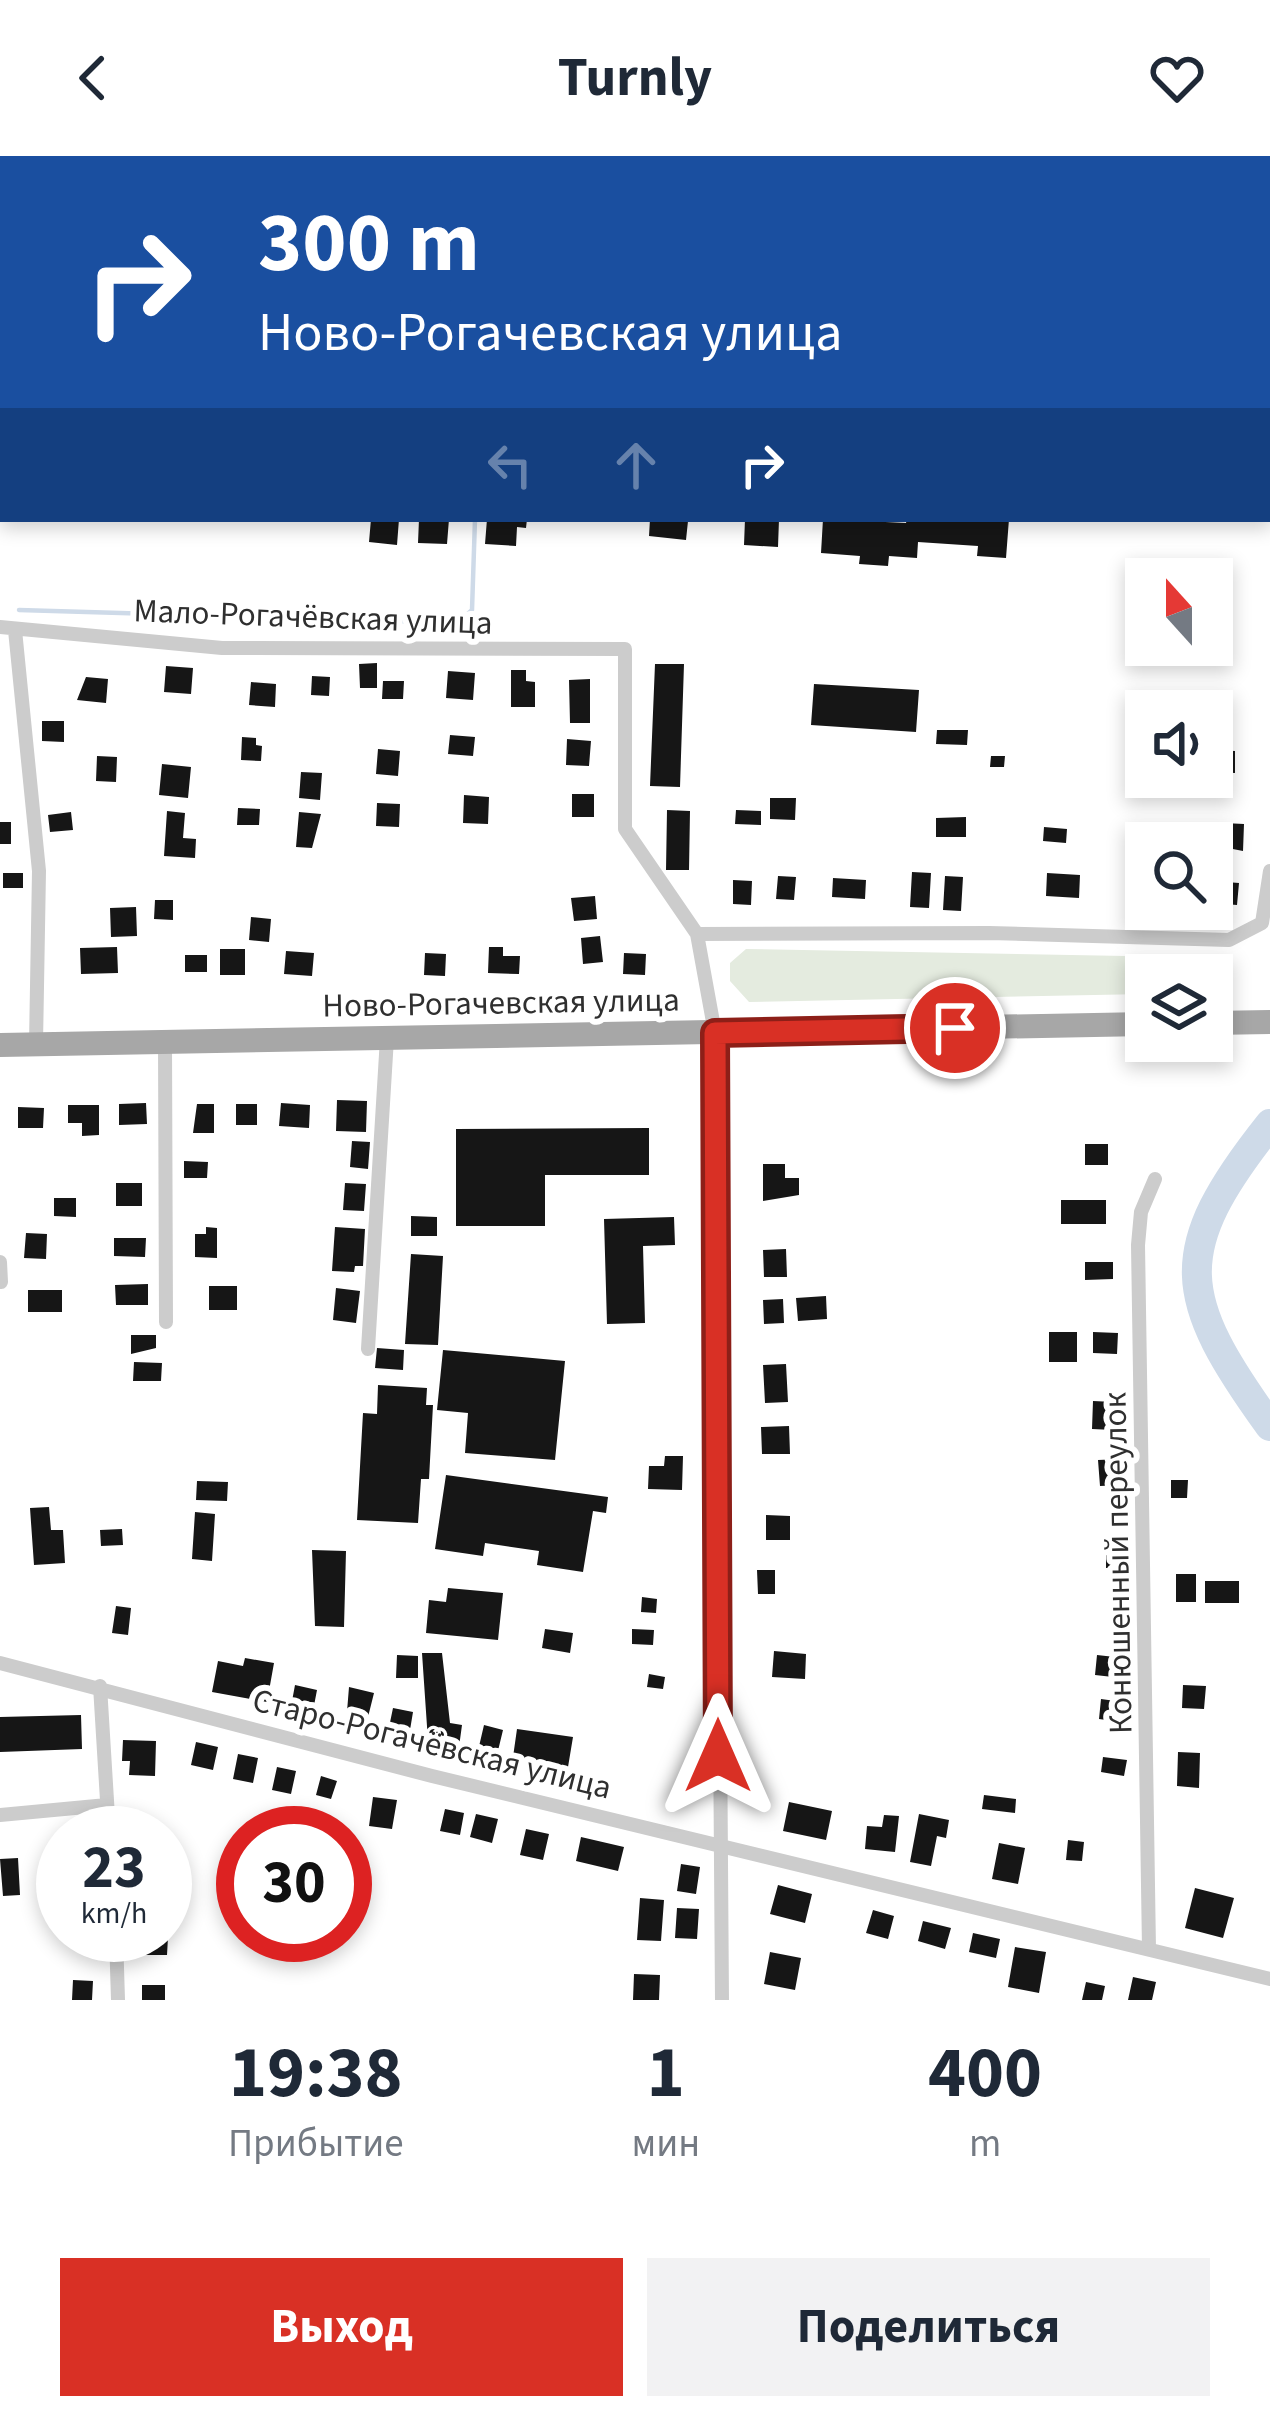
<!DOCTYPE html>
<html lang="ru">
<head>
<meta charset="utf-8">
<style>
  :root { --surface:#fff; --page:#f2f2f3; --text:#1f2937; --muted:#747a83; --accent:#d93025 }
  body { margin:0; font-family:"Source Sans 3",sans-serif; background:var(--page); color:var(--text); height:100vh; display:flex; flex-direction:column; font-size:45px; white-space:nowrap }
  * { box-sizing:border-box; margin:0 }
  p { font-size:39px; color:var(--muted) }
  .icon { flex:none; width:66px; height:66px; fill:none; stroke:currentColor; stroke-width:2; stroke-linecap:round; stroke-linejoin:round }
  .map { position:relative; height:1844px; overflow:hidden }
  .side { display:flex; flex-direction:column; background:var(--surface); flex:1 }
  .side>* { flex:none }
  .top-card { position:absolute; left:0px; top:0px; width:1272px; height:366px; box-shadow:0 6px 18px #0003; background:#1a4fa0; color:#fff; overflow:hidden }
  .needle { width:78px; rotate:339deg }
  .buttons { position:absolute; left:1125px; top:402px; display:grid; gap:24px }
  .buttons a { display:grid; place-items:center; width:108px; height:108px; border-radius:0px; background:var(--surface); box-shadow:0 6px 18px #0003; font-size:60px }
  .speed { position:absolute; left:36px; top:1650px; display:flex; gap:24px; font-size:60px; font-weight:700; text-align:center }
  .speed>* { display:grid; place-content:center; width:156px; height:156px; border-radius:50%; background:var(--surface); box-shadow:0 6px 18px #0003; line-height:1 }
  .speed small { font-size:30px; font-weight:400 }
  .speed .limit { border:18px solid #d22; background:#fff; color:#111 }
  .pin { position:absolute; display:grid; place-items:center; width:102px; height:102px; color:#fff; margin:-51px; border:6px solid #fff; border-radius:50%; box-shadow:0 3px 12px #0007 }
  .me { position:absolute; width:132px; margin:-66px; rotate:0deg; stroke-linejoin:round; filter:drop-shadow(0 0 9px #0008) }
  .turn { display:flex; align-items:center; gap:42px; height:252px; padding:0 60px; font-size:54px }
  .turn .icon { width:156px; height:156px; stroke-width:2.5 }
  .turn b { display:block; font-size:84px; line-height:102px }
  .lanes { display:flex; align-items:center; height:114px; padding:0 60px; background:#0003; justify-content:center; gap:60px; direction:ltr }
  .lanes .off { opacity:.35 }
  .eta { display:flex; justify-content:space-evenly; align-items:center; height:204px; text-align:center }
  .eta b { font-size:72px; font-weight:700; line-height:84px }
  .cta { display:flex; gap:24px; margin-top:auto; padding:24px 60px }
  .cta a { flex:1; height:138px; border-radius:0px; background:var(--accent); color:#fff; font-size:48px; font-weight:700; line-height:138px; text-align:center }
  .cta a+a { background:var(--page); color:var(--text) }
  header { display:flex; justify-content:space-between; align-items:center; height:156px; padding:0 60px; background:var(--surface); font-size:54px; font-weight:700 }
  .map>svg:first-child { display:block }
  .green { fill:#e4ebdf }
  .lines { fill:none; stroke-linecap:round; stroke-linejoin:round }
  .stream { stroke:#cedae8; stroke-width:4.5 }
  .river { stroke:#cedae8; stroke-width:30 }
  .building { fill:#161616 }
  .minor { stroke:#ccc; stroke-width:14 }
  .primary { stroke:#a7a7a7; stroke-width:24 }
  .route-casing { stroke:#8d1f18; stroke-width:30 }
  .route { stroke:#d93025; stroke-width:21 }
  .labels { text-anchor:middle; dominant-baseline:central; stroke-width:12; stroke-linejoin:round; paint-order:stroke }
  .street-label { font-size:33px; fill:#2f2f2f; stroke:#fff }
</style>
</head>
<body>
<header><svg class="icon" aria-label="back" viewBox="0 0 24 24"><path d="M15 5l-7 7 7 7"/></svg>Turnly<svg class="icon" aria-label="heart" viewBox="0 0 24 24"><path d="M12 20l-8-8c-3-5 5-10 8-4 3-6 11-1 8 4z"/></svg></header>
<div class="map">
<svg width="1270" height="1844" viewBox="0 0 1270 1844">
  <rect width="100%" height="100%" fill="#fff"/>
  <path class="green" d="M746 793 1181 801 1189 819H1146V838L749 846 730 825V807Z"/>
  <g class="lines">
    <path class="stream" d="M493 3V0
      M19 454 458 467 472 454 475 363"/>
    <path class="river" d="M1270 968C1168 1096 1177 1141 1270 1270"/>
  </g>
  <path class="building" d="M371 363H399L397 389 369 386Z
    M419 363H449L447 388 418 387Z
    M487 363H527L526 372 517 371 516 390 485 388Z
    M650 363 688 365 686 384 649 380Z
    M745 363H779L778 391 744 389Z
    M823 363 906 367 907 363H1009L1006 402 977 400 978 390 918 386 917 402 889 400 888 410 859 408 860 400 821 397Z
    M1212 426H1221L1222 445 1212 446Z
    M1212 478H1228L1227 498 1202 497V489H1212Z
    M377 507V532H360L359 508Z
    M655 508H684L680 631 650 630Z
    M166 510 193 512 191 538 164 536Z
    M511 514H526V525L535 526V551H511Z
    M448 515 475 517 473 544 446 542Z
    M312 520 330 521 329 540 311 539Z
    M86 521 108 523 106 547 77 544Z
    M590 523V567H570L569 524Z
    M383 525H404L403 543H382Z
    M251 526 276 528 275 551 249 549Z
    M814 528 919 534 916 576 811 569Z
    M1207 545 1233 547 1232 569 1212 568Z
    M42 565H64V586L42 585Z
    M937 574H968L967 589 936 588Z
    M450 579 475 581 473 600 448 598Z
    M242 581 256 582V589L262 590 261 605 241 604Z
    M567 583 591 585 589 610 566 609Z
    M378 593 400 595 398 620 376 618Z
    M1212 594 1235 595V617L1212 616Z
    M97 600 117 601 116 626 96 625Z
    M991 600H1005L1004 611H990Z
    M162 608 191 611 188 642 159 639Z
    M301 616 322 617 320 644 299 642Z
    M572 638H594V661H572Z
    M464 639 489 641 488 668 463 667Z
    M770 642H796L795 664 770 663Z
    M377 647 400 648 399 671 376 670Z
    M238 652 260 653 259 669H237Z
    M667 654 690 655 689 714H666Z
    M736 654 761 655V669L735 668Z
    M167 655 185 657 183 682 196 683 195 702 164 700Z
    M71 656 73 674 50 676 48 659Z
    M299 656 321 658 312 692 296 691Z
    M966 661V681H936V662Z
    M0 666H11V688H0Z
    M1203 666 1244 668 1243 695 1202 687Z
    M1044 671 1067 673 1066 687 1043 685Z
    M912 716 931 717 929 752 910 751Z
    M3 717H23V732H3Z
    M1047 717 1080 719 1079 742 1046 740Z
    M778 720 796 721 794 744 776 743Z
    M945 720 963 721 961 755 943 754Z
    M833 722 866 724 865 743 832 741Z
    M733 724 752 725 751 749 733 748Z
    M1213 725 1239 727 1237 749 1212 747Z
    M595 740 597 763 574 765 571 742Z
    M155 744H173V764L154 763Z
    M136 751 137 780 111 781 110 752Z
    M251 761 271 763 269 786 249 784Z
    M600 780 603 806 583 808 581 782Z
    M117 791 118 817 81 818 80 792Z
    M489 791H503V800H520L519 818 488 817Z
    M220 793H245V819H220Z
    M286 795 314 797 312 820 284 818Z
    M425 797 446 798 445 820 424 819Z
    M624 797 646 798 645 819 623 818Z
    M185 799H207V816H185Z
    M337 944 367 945 366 976 336 975Z
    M146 947 147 968 119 969V948Z
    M281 947 310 949 309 972 279 970Z
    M197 948H214V977H193Z
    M236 948H257V969H236Z
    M68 949H99V979L82 980V967H68Z
    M18 951 44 952 43 972H18Z
    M649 972V1019H545V1070H456V973Z
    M352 985 370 986 368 1013 350 1011Z
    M1085 988H1108V1009H1085Z
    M184 1005 208 1006 207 1022H184Z
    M763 1008H785V1022H799V1039L763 1045Z
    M116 1027H142V1050H116Z
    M345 1027 366 1028 364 1055 343 1054Z
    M54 1042H76V1061L54 1060Z
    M1061 1044H1106V1068H1061Z
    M411 1060 437 1061V1080H411Z
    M674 1061 675 1089 643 1090 645 1167 607 1168 604 1063Z
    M206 1071 217 1072V1102L195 1101V1078H206Z
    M335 1071 365 1073 363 1110H355L354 1116 332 1115Z
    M26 1077 47 1078 46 1103 24 1102Z
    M114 1082H146L145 1101 114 1100Z
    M786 1093 787 1121H764L763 1094Z
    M411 1098 443 1100 438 1189 405 1188Z
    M1085 1106H1113V1123L1085 1124Z
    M148 1128V1149H116L115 1129Z
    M209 1130H237V1154H209Z
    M336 1132 360 1135 356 1167 333 1164Z
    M28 1134H62V1156H28Z
    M826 1140 827 1163 798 1165 796 1142Z
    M783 1143 784 1167 764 1168 763 1144Z
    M1049 1176H1077V1206H1049Z
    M1093 1176 1118 1177 1117 1198 1093 1197Z
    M131 1179H156V1192L131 1198Z
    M377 1192 404 1194 403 1214 375 1212Z
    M443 1194 565 1205 555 1304 465 1297 468 1257 437 1254Z
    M134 1206 162 1207 161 1225H133Z
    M786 1208 788 1246 765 1247 763 1209Z
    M378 1229 427 1232 426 1249H433L429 1323H421L418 1367 357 1364 363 1257 377 1258Z
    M1093 1245 1114 1246 1113 1274 1092 1273Z
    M789 1270 790 1298H762L761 1271Z
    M665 1300H683L682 1334 648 1333 649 1310H664Z
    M1121 1303 1123 1329 1100 1330 1098 1304Z
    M446 1319 608 1341 606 1357 593 1355 583 1416 537 1409 539 1395 485 1387 483 1400 435 1393Z
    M1171 1324H1188L1187 1342H1171Z
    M197 1325 228 1326 227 1345 196 1344Z
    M49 1351 51 1374H63L65 1407 34 1409 30 1352Z
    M195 1356 215 1358 212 1405 192 1403Z
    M766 1359 790 1360V1384H766Z
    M122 1373 123 1389 101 1390 100 1374Z
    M1106 1390 1126 1391V1412H1106Z
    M312 1394 346 1395 344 1471 315 1470Z
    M757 1414H775V1438H758Z
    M1176 1418H1196V1446H1176Z
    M1205 1425H1239V1447H1205Z
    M448 1432 503 1437 498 1484 426 1477 429 1444 446 1446Z
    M1116 1439 1132 1440 1131 1460 1114 1459Z
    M642 1441 657 1443 656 1457 641 1456Z
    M116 1450 131 1452 128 1479 112 1477Z
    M545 1473 573 1477 570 1497 542 1492Z
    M632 1473 654 1474 653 1489 632 1488Z
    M774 1495 806 1498 805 1523 772 1521Z
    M422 1497H442L450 1567 462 1569 459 1591 428 1585Z
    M397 1499 418 1500V1522H396Z
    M1097 1499 1124 1502 1122 1522 1095 1519Z
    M245 1502 274 1507 267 1546 212 1536 218 1505 243 1510Z
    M649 1518 665 1521 663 1533 647 1531Z
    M295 1529 317 1534 312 1560 290 1556Z
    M1183 1529 1206 1530 1204 1553 1182 1552Z
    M349 1531 374 1537 365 1573 346 1568Z
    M1101 1543 1130 1547 1127 1567 1099 1563Z
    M393 1552 413 1556 409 1580 388 1576Z
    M81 1559 82 1593 0 1596V1561Z
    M484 1569 503 1574 496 1603 477 1599Z
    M517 1573 573 1581 567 1617 512 1608Z
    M123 1584 156 1585 155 1620 129 1619 130 1605H122Z
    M196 1586 218 1591 213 1614 191 1609Z
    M1178 1596 1200 1597 1199 1632 1177 1630Z
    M238 1598 258 1602 253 1627 233 1623Z
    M1103 1601 1127 1604 1124 1620 1101 1616Z
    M277 1611 296 1615 291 1638 272 1634Z
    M321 1620 337 1625 331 1643 316 1639Z
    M984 1639 1016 1643 1015 1657 982 1653Z
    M373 1641 397 1644 392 1673 369 1670Z
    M789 1646 832 1655 826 1684 783 1675Z
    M445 1653 464 1657 460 1679 440 1675Z
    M476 1658 498 1663 492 1687 470 1681Z
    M919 1658 949 1664 946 1682 937 1680 931 1710 910 1706Z
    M884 1659 899 1660 895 1696 865 1693 867 1670 882 1671Z
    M526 1673 549 1678 543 1704 520 1699Z
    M581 1681 624 1691 618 1715 576 1705Z
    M1068 1684 1084 1686 1082 1705 1066 1704Z
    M999 1687 1025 1692 1018 1728 992 1723Z
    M18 1702 20 1739 3 1740 0 1703Z
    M681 1708 700 1711 696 1738 677 1735Z
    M778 1729 812 1738 805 1767 770 1758Z
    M1195 1732 1234 1742 1223 1782 1185 1772Z
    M640 1742 664 1744 661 1785 637 1784Z
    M677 1752 699 1753 697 1783 675 1782Z
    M873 1754 894 1760 888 1783 866 1777Z
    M923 1765 951 1772 945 1793 918 1785Z
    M973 1777 1000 1783 996 1802 969 1796Z
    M142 1780 168 1781 167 1799H141Z
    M1015 1791 1046 1796 1039 1837 1008 1831Z
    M770 1796 801 1802 795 1834 764 1828Z
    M634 1818 660 1819 659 1844H633Z
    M1133 1821 1156 1826 1152 1844H1128Z
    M73 1824 93 1825 92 1844H72Z
    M1086 1826 1105 1830 1102 1844H1082Z
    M142 1829H165V1844H142Z"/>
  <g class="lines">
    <path class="minor" d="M1221 0 1222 3
      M1269 118 1270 121
      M0 471 222 492 625 493V673L697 778 715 877 722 1844
      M15 474 39 715 36 888
      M697 778 989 777 1229 784 1262 767 1270 715
      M165 886 166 1166
      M0 1106 1 1126
      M368 1193 387 882
      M0 1507 432 1620 1270 1823
      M100 1530 109 1677
      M0 1659 107 1649
      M116 1779 118 1844
      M1149 1793 1138 1089 1141 1056 1155 1023"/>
    <path class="primary" d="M1212 867 1270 866
      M0 889 1146 868"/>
  </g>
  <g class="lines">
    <g class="route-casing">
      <path id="route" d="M718 1600 715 877 955 872"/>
    </g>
    <use href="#route" class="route"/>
  </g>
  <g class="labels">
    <g class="street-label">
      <text transform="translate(313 461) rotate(2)">Мало-Рогачёвская улица</text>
      <text transform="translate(501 847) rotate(-1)">Ново-Рогачевская улица</text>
      <text transform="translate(1118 1407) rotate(-91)">Конюшенный переулок</text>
      <text transform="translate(432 1588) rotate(14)">Старо-Рогачёвская улица</text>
    </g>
  </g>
</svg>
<div class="buttons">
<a><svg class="needle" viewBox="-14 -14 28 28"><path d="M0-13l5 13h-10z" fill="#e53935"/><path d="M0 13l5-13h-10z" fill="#747a83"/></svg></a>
<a><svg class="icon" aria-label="sound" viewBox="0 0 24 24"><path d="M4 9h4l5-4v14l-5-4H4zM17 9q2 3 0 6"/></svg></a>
<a><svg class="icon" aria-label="search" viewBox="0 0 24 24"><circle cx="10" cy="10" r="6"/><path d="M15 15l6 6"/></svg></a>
<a><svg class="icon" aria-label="layers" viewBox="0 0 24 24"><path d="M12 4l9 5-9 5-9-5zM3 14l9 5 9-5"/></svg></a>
</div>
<div class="speed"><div>23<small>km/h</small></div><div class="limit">30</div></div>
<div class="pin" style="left:955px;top:872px;background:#d93025"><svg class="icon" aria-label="arrive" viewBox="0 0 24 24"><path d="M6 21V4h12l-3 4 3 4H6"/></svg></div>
<svg class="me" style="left:718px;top:1600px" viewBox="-20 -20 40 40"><path d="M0-17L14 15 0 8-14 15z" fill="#d93025" stroke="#fff" stroke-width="4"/></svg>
<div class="top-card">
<div class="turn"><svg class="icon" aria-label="right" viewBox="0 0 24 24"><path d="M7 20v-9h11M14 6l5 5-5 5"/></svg><div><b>300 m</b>Ново-Рогачевская улица</div></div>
<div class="lanes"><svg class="icon off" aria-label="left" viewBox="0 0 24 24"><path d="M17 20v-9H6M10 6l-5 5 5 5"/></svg><svg class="icon off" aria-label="ahead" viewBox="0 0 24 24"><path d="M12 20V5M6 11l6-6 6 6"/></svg><svg class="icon" aria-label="right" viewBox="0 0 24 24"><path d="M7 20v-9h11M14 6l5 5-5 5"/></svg></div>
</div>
</div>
<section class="side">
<div class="eta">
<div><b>19:38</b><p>Прибытие</p></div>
<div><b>1</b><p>мин</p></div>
<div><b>400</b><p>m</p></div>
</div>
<div class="cta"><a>Выход</a><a>Поделиться</a></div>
</section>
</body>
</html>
